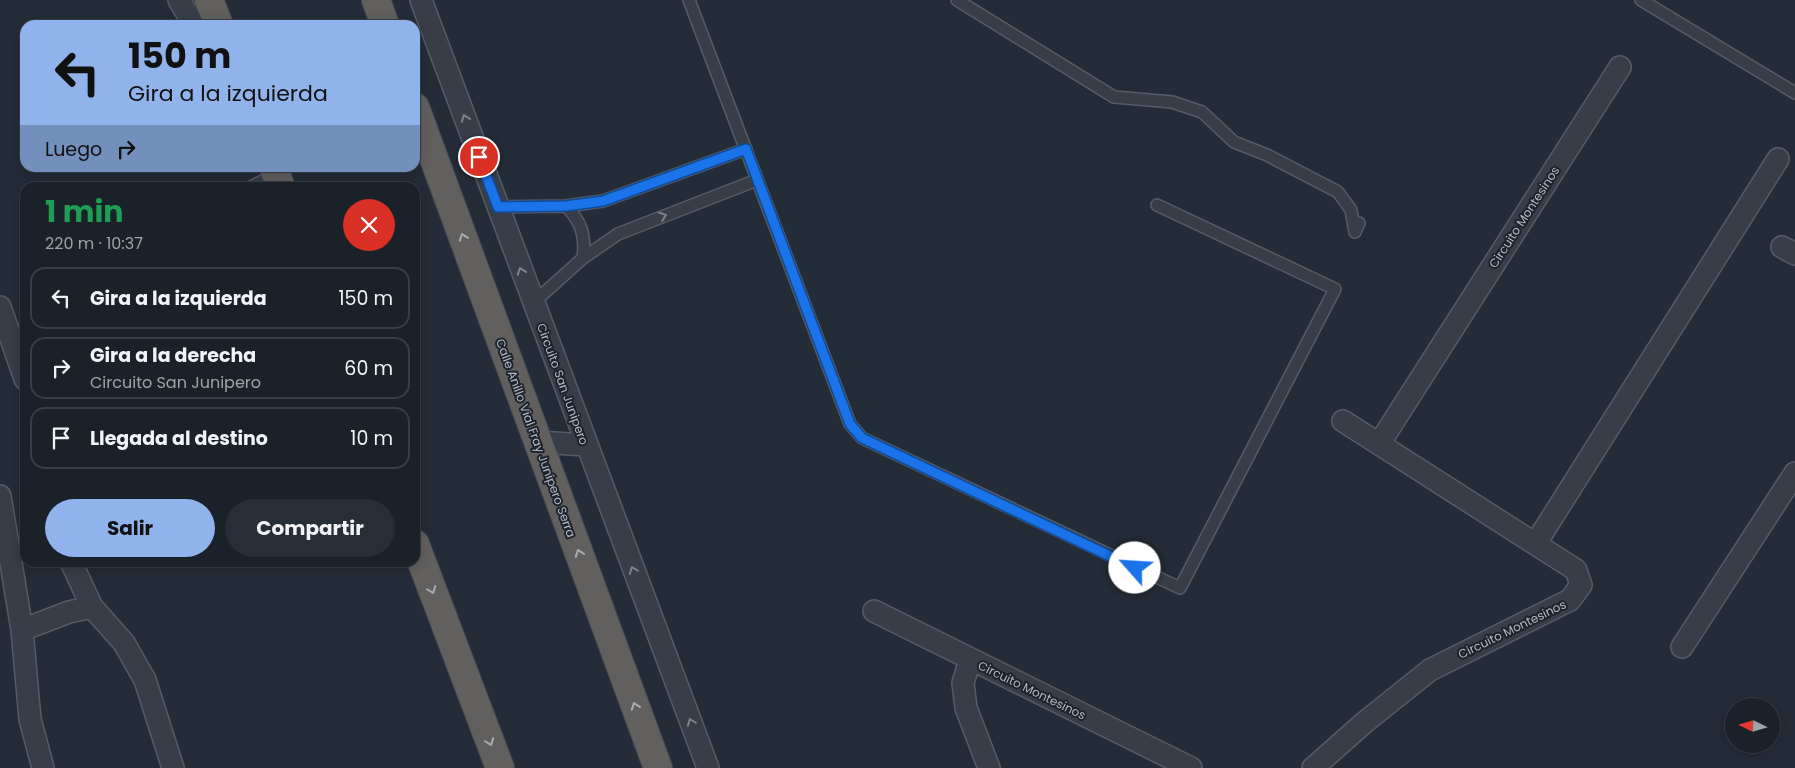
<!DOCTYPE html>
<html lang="es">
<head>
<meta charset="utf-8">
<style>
  :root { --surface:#1b2129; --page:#282e35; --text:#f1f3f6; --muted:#a0a3a8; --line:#393e46; --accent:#90b3eb }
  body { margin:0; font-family:Poppins,sans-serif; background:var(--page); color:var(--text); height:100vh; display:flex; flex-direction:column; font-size:19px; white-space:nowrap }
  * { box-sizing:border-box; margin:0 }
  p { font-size:16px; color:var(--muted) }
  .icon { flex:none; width:28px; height:28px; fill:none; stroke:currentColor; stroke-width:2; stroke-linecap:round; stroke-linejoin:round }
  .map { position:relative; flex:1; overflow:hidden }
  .drawer { position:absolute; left:20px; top:182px; width:400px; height:385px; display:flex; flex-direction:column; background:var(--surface); border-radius:15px; box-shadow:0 2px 12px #0003,0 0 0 1px var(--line) }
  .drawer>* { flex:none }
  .hud { position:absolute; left:20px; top:20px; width:400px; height:152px; border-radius:15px; box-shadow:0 2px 12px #0003,0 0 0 1px var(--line); background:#90b3eb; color:#111; overflow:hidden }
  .needle { width:32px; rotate:275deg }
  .buttons { position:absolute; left:1725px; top:698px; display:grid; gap:10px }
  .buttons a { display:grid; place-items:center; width:55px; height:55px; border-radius:50%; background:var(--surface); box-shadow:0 2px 12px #0003,0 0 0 1px var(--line); font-size:25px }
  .pin { position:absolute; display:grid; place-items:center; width:42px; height:42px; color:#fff; margin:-21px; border:2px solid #fff; border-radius:50%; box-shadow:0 1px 5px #0007 }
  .me { position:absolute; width:55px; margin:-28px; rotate:296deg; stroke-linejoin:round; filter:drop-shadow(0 0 4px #0008) }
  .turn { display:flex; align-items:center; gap:18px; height:105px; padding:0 25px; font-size:22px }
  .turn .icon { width:65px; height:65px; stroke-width:2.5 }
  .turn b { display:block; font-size:35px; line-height:42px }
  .then { display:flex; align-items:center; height:48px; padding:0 25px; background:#0003; gap:10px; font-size:19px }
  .round { display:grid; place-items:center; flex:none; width:52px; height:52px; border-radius:26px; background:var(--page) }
  .overview { display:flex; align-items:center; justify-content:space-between; height:85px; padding:0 25px }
  h1 { font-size:30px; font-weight:700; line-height:38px; color:#1e9e55 }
  .action { display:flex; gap:10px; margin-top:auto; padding:10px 25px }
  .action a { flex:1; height:58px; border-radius:30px; background:var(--accent); color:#111; font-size:20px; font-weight:700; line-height:58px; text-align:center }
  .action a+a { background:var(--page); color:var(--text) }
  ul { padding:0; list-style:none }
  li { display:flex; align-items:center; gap:15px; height:62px; margin:0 10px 8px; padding:0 15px; border:2px solid var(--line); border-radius:15px }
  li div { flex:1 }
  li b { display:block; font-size:19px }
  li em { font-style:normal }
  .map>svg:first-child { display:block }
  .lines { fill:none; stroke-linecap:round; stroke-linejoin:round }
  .service-casing { stroke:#565c66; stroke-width:14 }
  .minor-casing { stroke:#565c66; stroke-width:24 }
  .trunk-casing { stroke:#434953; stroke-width:30 }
  .service { stroke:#373e48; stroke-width:11 }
  .minor { stroke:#373e48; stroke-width:21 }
  .trunk { stroke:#62605e; stroke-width:28 }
  .oneway { stroke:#7b828c }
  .oneway2 { stroke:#a7acb5 }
  .route-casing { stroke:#114b97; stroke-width:12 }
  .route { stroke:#1a73e8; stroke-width:9 }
  .labels { text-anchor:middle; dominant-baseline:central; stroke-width:4; stroke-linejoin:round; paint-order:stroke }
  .street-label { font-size:12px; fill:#b3b9c4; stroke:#1d232d }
</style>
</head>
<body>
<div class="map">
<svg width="1795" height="768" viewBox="0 0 1795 768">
  <rect width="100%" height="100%" fill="#242c37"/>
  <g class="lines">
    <g class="service-casing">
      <path id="service" d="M689 0 850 424 862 438 1180 588 1335 289 1157 205
        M957 0 1114 97 1172 102 1202 112 1234 142 1267 155 1338 192 1351 210 1355 232 1359 223
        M1641 0 1795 93
        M249 188 276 174
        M566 206C581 221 586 236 583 258
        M498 207 566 206 603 201 746 149
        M533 303 583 258 618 234 757 180"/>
    </g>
    <g class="minor-casing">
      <path id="minor" d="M179 0 194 25
        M421 0 708 768
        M1782 247 1795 254
        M0 307 25 379
        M1343 421 1379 444
        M538 442 586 445
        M0 496 22 630 30 719 43 768
        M1536 543 1778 159
        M71 562 92 607 124 643 145 680 173 768
        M874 611 1191 768
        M22 630 69 612 92 607
        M1682 647 1795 473
        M970 660 963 683 966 708 989 768
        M1313 768 1365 722 1430 670 1570 600 1581 585 1576 570 1379 444 1620 67"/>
    </g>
    <g class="trunk-casing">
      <path id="trunk" d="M209 0 219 25
        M376 0 385 25
        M415 107 658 768
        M274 168 281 188
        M415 544 500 768"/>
    </g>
    <use href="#service" class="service"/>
    <use href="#minor" class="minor"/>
    <use href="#trunk" class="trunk"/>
  </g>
  <defs><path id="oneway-chevron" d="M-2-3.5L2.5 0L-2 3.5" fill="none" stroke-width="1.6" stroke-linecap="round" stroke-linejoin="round" transform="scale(1.25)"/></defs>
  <g class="oneway">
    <use href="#oneway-chevron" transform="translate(465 118) rotate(-110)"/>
    <use href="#oneway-chevron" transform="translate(663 216) rotate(-21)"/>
    <use href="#oneway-chevron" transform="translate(521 271) rotate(-110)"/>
    <use href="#oneway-chevron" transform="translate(633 570) rotate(-111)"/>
    <use href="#oneway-chevron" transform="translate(691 722) rotate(-111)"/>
  </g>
  <g class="oneway2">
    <use href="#oneway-chevron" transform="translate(463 237) rotate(-110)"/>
    <use href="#oneway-chevron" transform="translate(579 553) rotate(-110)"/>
    <use href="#oneway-chevron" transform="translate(432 590) rotate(69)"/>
    <use href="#oneway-chevron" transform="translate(635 706) rotate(-110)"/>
    <use href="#oneway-chevron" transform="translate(490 742) rotate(69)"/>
  </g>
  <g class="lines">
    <g class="route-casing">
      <path id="route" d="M479 157 498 207 566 206 603 201 746 149 850 424 862 438 1135 568"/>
    </g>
    <use href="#route" class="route"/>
  </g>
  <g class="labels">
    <g class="street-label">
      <text transform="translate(1524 217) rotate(-57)">Circuito Montesinos</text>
      <text transform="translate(563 384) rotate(70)">Circuito San Junipero</text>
      <text transform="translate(536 438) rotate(70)">Calle Anillo Vial Fray Junípero Serra</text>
      <text transform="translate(1512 629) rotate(-26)">Circuito Montesinos</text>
      <text transform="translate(1032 690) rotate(26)">Circuito Montesinos</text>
    </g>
  </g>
</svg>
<div class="buttons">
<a><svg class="needle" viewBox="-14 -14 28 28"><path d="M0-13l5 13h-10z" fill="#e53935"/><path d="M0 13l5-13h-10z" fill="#a0a3a8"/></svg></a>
</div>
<div class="pin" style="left:479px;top:157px;background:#d93025"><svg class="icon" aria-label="arrive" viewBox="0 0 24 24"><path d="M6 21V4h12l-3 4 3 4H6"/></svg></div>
<svg class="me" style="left:1135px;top:568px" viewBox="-20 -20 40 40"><circle r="19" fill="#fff"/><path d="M0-13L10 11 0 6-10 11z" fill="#1a73e8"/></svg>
<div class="hud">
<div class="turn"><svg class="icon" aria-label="left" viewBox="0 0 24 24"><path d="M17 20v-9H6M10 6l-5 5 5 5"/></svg><div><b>150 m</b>Gira a la izquierda</div></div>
<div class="then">Luego<svg class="icon" aria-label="right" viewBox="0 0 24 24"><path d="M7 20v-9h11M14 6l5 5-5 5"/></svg></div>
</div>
<section class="drawer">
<div class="overview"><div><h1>1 min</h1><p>220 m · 10:37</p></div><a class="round" style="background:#d93025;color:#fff"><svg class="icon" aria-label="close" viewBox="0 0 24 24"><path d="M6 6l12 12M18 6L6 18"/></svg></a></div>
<ul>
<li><svg class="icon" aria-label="left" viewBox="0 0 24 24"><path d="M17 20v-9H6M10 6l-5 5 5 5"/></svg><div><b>Gira a la izquierda</b></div><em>150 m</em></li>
<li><svg class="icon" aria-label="right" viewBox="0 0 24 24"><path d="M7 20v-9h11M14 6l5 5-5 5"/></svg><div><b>Gira a la derecha</b><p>Circuito San Junipero</p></div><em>60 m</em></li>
<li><svg class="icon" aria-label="arrive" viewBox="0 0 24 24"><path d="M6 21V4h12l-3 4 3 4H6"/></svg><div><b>Llegada al destino</b></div><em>10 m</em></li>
</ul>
<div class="action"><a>Salir</a><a>Compartir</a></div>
</section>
</div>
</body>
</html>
